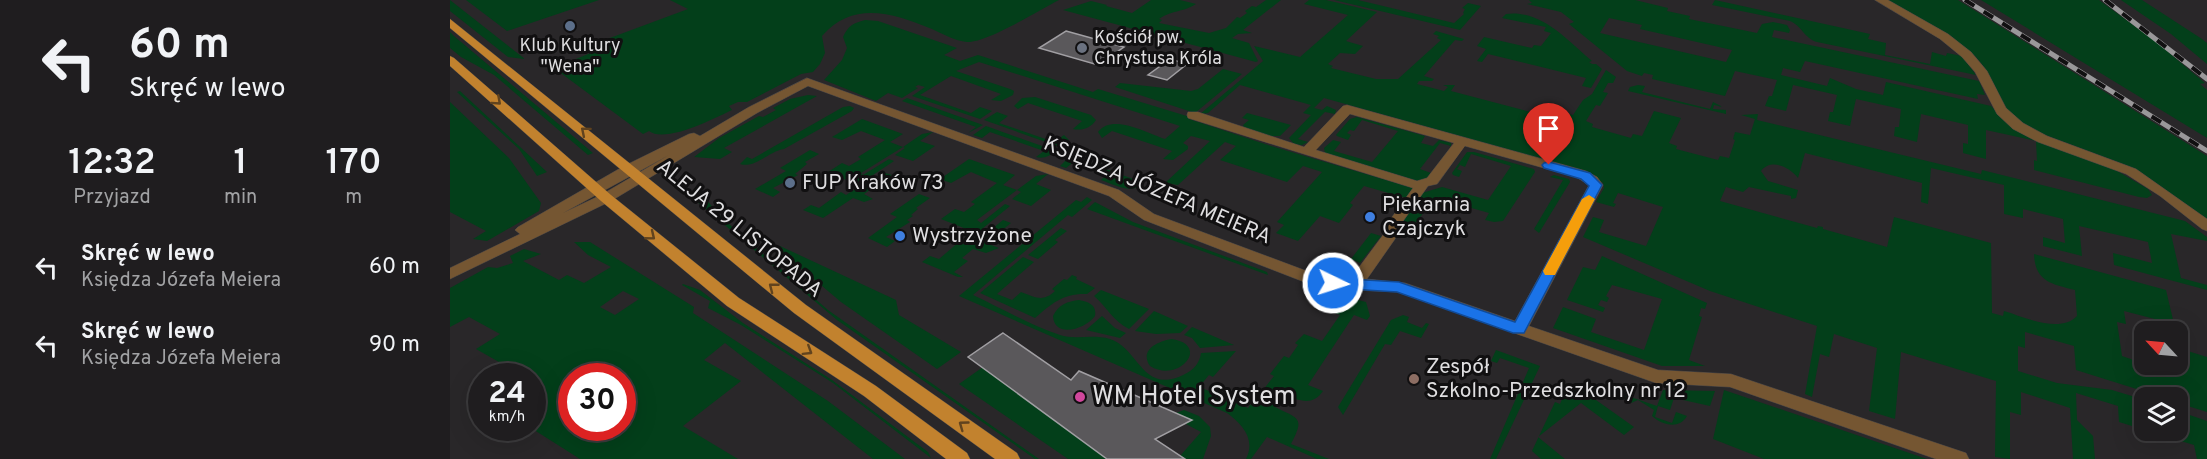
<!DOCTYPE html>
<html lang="pl">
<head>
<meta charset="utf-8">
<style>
  :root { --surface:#1f1d1f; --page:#2c2a2c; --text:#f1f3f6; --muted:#a1a2a4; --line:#3c3b3d }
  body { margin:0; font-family:Overpass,sans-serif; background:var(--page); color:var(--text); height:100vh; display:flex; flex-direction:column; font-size:22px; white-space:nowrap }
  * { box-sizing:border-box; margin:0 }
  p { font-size:20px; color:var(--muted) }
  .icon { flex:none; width:33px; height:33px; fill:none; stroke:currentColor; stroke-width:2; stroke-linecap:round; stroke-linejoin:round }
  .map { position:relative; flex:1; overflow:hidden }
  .side { display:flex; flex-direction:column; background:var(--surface); width:450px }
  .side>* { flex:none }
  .top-card { background:#1f1d1f; color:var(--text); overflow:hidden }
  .needle { width:39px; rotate:296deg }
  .fabs { position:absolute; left:1684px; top:321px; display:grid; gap:12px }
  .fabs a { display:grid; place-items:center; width:54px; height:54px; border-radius:12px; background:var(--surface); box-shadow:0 6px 24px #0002,0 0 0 2px var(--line); font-size:30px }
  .speed { position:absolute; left:18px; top:363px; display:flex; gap:12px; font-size:30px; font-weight:700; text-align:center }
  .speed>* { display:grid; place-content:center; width:78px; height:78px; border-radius:50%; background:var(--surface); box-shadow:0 6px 24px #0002,0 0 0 2px var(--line); line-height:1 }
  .speed small { font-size:15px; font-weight:400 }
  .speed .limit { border:9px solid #d22; background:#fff; color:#111 }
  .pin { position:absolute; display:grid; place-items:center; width:51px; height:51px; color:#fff; margin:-62px -26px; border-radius:50% 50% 50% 0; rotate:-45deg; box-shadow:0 0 6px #0007 }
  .pin .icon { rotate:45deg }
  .me { position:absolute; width:66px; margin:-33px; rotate:94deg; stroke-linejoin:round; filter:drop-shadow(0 0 4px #0008) }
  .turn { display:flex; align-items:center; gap:21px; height:126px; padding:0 30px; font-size:27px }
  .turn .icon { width:78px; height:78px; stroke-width:2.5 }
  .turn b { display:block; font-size:42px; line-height:51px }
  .eta { display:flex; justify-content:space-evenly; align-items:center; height:102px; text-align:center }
  .eta b { font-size:36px; font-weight:600; line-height:42px }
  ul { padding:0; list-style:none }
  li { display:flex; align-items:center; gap:18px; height:78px; padding:0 30px }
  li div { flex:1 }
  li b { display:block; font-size:22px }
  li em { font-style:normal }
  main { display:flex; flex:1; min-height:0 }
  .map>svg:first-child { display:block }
  .green { fill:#033f1a; fill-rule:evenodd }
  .building { fill:#5a585b; stroke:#a19fa3; stroke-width:1.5 }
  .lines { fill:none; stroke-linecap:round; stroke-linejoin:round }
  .street-casing { stroke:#464446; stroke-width:1 }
  .primary-casing { stroke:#464446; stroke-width:1 }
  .street { fill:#755632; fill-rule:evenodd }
  .primary { fill:#c2822e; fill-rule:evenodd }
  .rail-casing { stroke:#9a989a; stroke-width:5 }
  .rail { stroke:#111011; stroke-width:4; stroke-dasharray:11; stroke-linecap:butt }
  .oneway { stroke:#61431e }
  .route { fill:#1a73e8; stroke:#114b97; stroke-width:1.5 }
  .slow { fill:#f59e0b }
  .service-dot { fill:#5c6f8a; stroke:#111011; stroke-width:2 }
  .worship-dot { fill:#6b7280; stroke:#111011; stroke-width:2 }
  .shop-dot { fill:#3f7fe0; stroke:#111011; stroke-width:2 }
  .education-dot { fill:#8d6e63; stroke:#111011; stroke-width:2 }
  .hotel-dot { fill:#d1479c; stroke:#111011; stroke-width:2 }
  .labels { text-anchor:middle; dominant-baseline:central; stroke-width:6; stroke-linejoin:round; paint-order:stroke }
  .far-poi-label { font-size:18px; fill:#dfdee0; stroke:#111011; text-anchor:start }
  .poi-label { font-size:21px; fill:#dfdee0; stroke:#111011; text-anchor:start }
  .street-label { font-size:21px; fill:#dfdee0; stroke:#111011 }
  .near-poi-label { font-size:26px; fill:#dfdee0; stroke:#111011; text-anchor:start }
</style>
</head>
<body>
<main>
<section class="side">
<div class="top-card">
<div class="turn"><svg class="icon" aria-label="left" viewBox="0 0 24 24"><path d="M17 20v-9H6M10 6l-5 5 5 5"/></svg><div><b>60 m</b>Skręć w lewo</div></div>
</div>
<div class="eta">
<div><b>12:32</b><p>Przyjazd</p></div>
<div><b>1</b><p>min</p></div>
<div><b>170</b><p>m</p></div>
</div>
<ul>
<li><svg class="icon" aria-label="left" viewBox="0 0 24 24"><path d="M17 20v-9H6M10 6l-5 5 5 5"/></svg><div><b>Skręć w lewo</b><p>Księdza Józefa Meiera</p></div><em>60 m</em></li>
<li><svg class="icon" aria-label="left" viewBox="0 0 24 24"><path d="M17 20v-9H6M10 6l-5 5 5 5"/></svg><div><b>Skręć w lewo</b><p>Księdza Józefa Meiera</p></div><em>90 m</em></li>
</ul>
</section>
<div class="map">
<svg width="1757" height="459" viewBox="0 0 1757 459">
  <rect width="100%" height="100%" fill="#292729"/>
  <path class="green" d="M0 0 75 59 58 57 0 11Z
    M16 0H149L57 31Z
    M220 0H609C589 10 537 43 517 42 505 41 493 34 482 29 443 13 403 0 372 36L375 53 370 64 363 72 351 74 297 102H288L279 106 282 110C265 118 215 144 199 131L193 134 104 68 148 50 141 45 238 9Z
    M701 0H730L746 4C732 13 724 9 709 19L712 20 709 23 759 33 776 28 787 17 790 18 797 13 795 11 802 6 806 7 816 0H831L793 30 802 33 788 34 782 38 799 43 808 61 806 62 613 10 641 1 657 5 656 6 682 13Z
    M859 0H876L927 12 896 41 913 46 905 54 890 53 878 64 883 66 881 68 926 79H948L991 40 987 38 989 36 983 34 986 31 1014 39 1012 41 1005 40 974 76 984 79 982 81H969L967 84 994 91 998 87 993 85H1005L1001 91 1107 119 1111 112 1123 115 1133 100 1142 94 1156 70 1166 77 1163 83H1158L1153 92 1158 93 1150 106 1146 105 1136 121 1143 124 1142 127 1181 138 1183 134 1192 136 1204 111 1231 118 1219 143 1227 146 1226 149 1268 160 1270 156 1279 158 1285 140 1283 139 1285 132 1300 135 1305 119 1291 115 1308 114 1307 120 1531 174 1532 170 1735 221 1757 237V241L1721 234 1731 278 1757 285V290L1664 265 1663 253 1702 263 1698 242 1629 226 1632 256 1593 246V237L1615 243 1613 219 1573 209V218L1554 214V185L1481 168 1478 204 1471 202 1472 183 1355 153 1348 178C1340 167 1321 158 1311 171L1318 181 1348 190 1346 198 1341 199V196L1299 187 1293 192 1276 187 1270 201 1367 228 1368 226 1373 227V229L1437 247 1444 217 1541 243 1542 313 1553 316 1554 311C1574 317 1610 334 1627 316L1625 290C1602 284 1585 282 1584 254L1716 290 1724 324 1674 311 1676 324 1667 322 1672 356 1695 364 1730 371 1728 348 1757 357V412L1728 403V398L1712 397 1626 370 1624 346 1575 332V348L1568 346V371L1607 383 1662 390 1695 400V430L1669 422 1668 406 1626 393 1627 420 1643 436 1645 459H1623L1620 408 1571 392V415L1560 412V459L1545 457 1546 381 1451 352 1445 419 1419 411 1427 348 1384 334 1379 357 1370 354 1362 397 1355 394 1367 326 1260 291 1133 237 1143 217 1154 220 1149 232 1196 246 1213 207 1168 193 1163 203 1166 204 1164 207 1146 202 1154 188 1153 183 1138 172 874 98 864 108 872 110 877 106 886 110 885 114 875 112 848 139 858 142 852 145 844 144 839 138 861 115 853 113 861 105 790 85 758 113 750 114 813 61 804 46 850 57 898 15 854 4Z
    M884 0H908L1004 23 1014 14 1013 13 1015 9 1012 8 1018 3 1031 6 1010 30Z
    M1079 0H1185L1218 8 1217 11 1240 16 1239 19 1307 33 1312 24 1323 22 1337 25 1340 30 1339 33 1324 30 1322 37 1529 81 1535 95 1527 94 1528 99 1355 61 1350 72 1333 68 1331 75 1377 86 1380 78 1406 89 1433 95 1436 82 1541 106 1562 127 1662 168 1698 189 1702 195 1697 198 1689 197 1584 170V160L1587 161 1586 141 1536 130V159L1513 153V143L1518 144V125L1471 114 1467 142 1444 136 1445 127H1449L1451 109 1406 99 1400 126 1378 121 1380 112H1383L1387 95 1343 85 1336 111 1315 106 1319 96H1322L1327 80 1285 71 1275 96 1202 79 1203 75 1194 73 1192 76 1177 71 1119 24 1124 22 1111 12 1077 4 1082 3ZM1159 18 1192 25 1190 29 1282 50 1276 62 1150 33Z
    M1265 0 1420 34 1418 39 1436 43 1435 55 1480 64 1482 52 1496 56 1497 53 1512 56 1526 75 1367 42C1354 38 1352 26 1340 21L1262 5Z
    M1438 0H1508L1757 156V219L1697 177 1676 165 1579 129 1556 109 1535 68 1526 57Z
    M1531 0H1649L1705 41 1755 83 1750 84 1757 90V138Z
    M1671 0H1692L1752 39 1757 43V64L1721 34Z
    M1056 14C1091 9 1118 41 1142 61L1139 62 1142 64H1146L1152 69 1141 88 1132 86 1136 78 1038 54 1032 62 1027 61 1036 49 1027 46 1034 37 1082 48 1084 45 1091 46 1101 33 1094 31 1096 27 1052 18Z
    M415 20 428 21 507 48 494 55 510 61 528 55 643 92 648 89 740 117 739 119 821 146 963 188 956 198 914 186 900 203 903 205 889 223 870 216 848 241 826 233 834 225 827 222 872 172 853 166 837 182 770 160 786 146 775 142 728 185 715 183 760 141 741 136 733 143 738 146V149L723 160 713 159 722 151 662 131 652 138 648 132C662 113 697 133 715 139L730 126 529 62 506 71 560 89 564 91 563 95 551 101 541 100 551 94 501 76 470 95 521 113 530 107 542 111 530 119 462 96 475 87 468 85 465 87 468 88 452 98 438 93 426 101 374 80 392 60 397 48 393 37C398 26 403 23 415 20Z
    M0 32 4 36 143 153 138 155 44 75 11 57 0 48Z
    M773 69 792 74 745 113 665 87 670 83 741 91 748 89Z
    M1188 85 1195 86 1192 92 1260 109 1263 102 1273 107 1264 105 1263 109 1276 110V114L1178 91 1180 87Z
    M10 91 97 172 87 176 69 149 7 92Z
    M358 95 367 96 274 148 282 152 270 159 244 157 269 138 309 116 313 117 326 110 323 108 340 99Z
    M585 97 641 115 646 120C641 128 632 131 623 129L632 121 578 103 568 109 564 106 572 98Z
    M457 98 533 125 518 133 526 127 452 101Z
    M0 102 59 158 91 203 89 211 37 241 23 239 36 231 0 212Z
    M400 106 404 108 402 111 334 149C319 151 305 169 290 164L297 157 302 159 393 107Z
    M547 112 558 116 549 123 604 142 614 135 619 140 613 146H607L534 120Z
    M797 113 841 125 830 136H819L794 127 793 125 799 120 792 118Z
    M907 117 975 136 971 143 983 146 989 140 1001 143V146L990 143 970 169 981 173 977 178 968 181 875 153 874 148 883 140 891 142 884 151 922 162 948 131 912 120 904 131 900 130 897 133 901 135 898 140 887 136 886 135 900 119Z
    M412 119 453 134 440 142 453 147 472 134 483 132 470 141 485 146 463 161 445 155 455 148 453 147 411 173 413 175 439 159 444 161 414 181 419 183 435 173 442 175 414 194 423 199 414 202 403 198 373 218 353 210 361 205 369 208 391 192 396 195 410 186 378 172 392 163 399 166 411 159 408 157 435 140 411 131 392 140 382 137Z
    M536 126 606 151C600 156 594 159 586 157L594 151 540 132 532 138 523 135Z
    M360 150 369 154 355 162 357 164 345 174 348 175 323 188 330 192 323 197 305 189 336 171 330 168Z
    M1017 152H1024L1084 169 1085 172 1053 221 1044 222 1035 220 1039 213 1011 205 1006 211 981 203 964 225 951 220 972 193 992 187 1038 200 1061 166 1021 154 1015 167 1010 165 1007 169 1012 171 1009 177 1003 175 1002 173Z
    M620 156 694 183C682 195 665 185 651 180L658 173 625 161 616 168 610 166Z
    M519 159 565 175 553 185 567 190 586 176 598 174 586 184 601 190 581 206 562 199 571 192 567 190 527 220 531 223 555 204 560 206 532 229 538 232 553 220 561 223 536 243 549 248 536 253 523 249 512 258 518 261 504 272 513 277H508L472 262 480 256 489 259 509 242 516 245 529 234 491 219 505 209 514 212 525 204 521 202 547 183 521 172 501 183 490 179Z
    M1104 175 1119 179 1120 182 1089 233 1084 229 1113 180 1100 177Z
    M248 190 272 218 378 310 589 459H585L387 320 238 194Z
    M469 194 480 198 466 208 468 209 461 215 463 216 457 220 460 222 436 237 445 241 437 247 418 238 447 217 440 214Z
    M637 197 642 200 622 217 618 215 523 295C551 308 580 325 610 335 624 340 643 334 660 339 690 349 692 396 735 374 744 370 750 362 751 353L786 351 763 377 759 375 749 387 764 393 767 390 784 398 782 401 798 408 807 396 803 394 809 388 813 390 824 376 820 374 834 356 839 358 848 345 845 343 854 334 872 341 890 315 883 312 890 302 878 297 881 293 916 302 920 316 917 320 904 315 858 385 873 391C862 407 849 400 834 395L825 407C849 419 855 417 841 444L879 459H867L817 437 801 459H796C806 439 792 424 777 413L509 296 626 200 631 202Z
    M645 202 683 222 817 272 818 275 637 209Z
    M611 228 617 231 605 240 608 242 588 259 578 255Z
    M921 233 931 236 910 263 901 259Z
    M124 242H140L244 307 243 313 378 401 455 459H423L275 343 254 360 291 381 233 426 288 459H130L81 428 82 376H74L26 349 50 334 19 317 0 327V288L38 267 47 268 63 263 60 256 74 249 91 254 73 261 109 280 117 275 134 283 161 267 138 255ZM173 291 189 299 165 315 150 307ZM172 376V428H122V376Z
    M330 246 446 300 449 315 511 352 487 369 391 302 327 248Z
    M1152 256 1257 303 1255 309 1251 308 1249 316 1252 317 1239 360 1255 366H1212L1103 328 1113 307 1146 319 1141 332 1194 350 1212 299 1162 285 1156 296 1159 298 1157 302 1151 300 1148 305 1155 308 1153 312 1117 300 1133 267 1145 270Z
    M573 257 584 262 547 294 562 300 571 292C587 298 593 302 605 291L602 289 614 279 617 280 622 275 627 277 626 279 645 288 637 294C614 293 602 303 585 318L530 293Z
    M233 284 250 290 293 323 382 380 478 452 481 458 383 383 291 325 258 308 260 301 232 285Z
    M651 290 699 309 679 329C663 321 657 307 644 296Z
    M629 300C639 302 647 305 645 316 636 329 604 339 603 316 608 305 618 301 629 300Z
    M704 311 738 326 730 333 706 334 685 331Z
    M953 315 959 317 957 322 972 328 976 323 979 324 971 338 950 331 941 345 935 344 893 415 888 407 941 320Z
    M652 316 665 328 676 333 670 338 636 330Z
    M742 327 784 345 750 348 742 338 734 335Z
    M722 339C761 345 729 384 700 366 689 350 708 341 722 339Z
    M1046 350 1090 366 1046 459H1040L1079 368 1050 358 1047 363 1041 361Z
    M533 367 657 459H618L509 384Z
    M1118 385 1132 390 1184 427 1174 435 1131 403 1088 437 1115 459H1091L1082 451 1105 402 1110 404Z
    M1213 390 1265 391 1260 406 1224 398 1220 410 1208 406 1205 417 1222 423 1226 412 1237 416C1229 430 1212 425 1202 416L1204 410 1188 400 1181 403 1166 392 1207 406Z
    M1274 390 1477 459H1314L1263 439Z
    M734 410 749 416 760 427 761 436 753 459H735L730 456 751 432 734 423 726 413Z
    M1728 411 1757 421V459H1747L1744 445 1698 431 1728 430Z"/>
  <path class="building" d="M616 31 674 47 648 65 589 48Z
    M720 59 737 64 717 80 698 75Z
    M553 333 621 380 629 371 742 420 705 439 735 459H657L518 357Z"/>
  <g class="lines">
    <g class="street-casing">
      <path id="street" d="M1425 0H1438L1498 34 1521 52 1537 71 1556 108 1573 123 1597 136 1686 169 1757 219V231L1752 229 1710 196 1676 174 1588 142 1563 129 1547 114 1525 72 1512 57 1490 39Z
        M357 78 669 190 704 214 870 276 901 278 933 235 937 224 963 188 738 118 737 115 738 112H748L854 147 893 106 897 105 1136 171 1147 177 1153 185 1079 326 1208 370 1281 374 1516 453 1519 459H1486L1280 387 1206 383 948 292 904 290 862 285 694 220 659 196 358 86 307 113 161 201 0 279V268L70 234 65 230 68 227 174 166 239 134 244 133 250 136 299 107ZM900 114 1004 143 977 178 967 181 866 150ZM1015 146 1126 177 1139 185 1065 321 955 283 917 279 945 239 951 224 978 186 987 184ZM219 155 151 195 113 213Z"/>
    </g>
    <g class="primary-casing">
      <path id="primary" d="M0 19 356 305 567 453 570 459H545L344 313 0 28Z
        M0 56 4 58 161 195 289 298 426 386 517 453 520 459H496L414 396 277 306 151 201 0 66Z"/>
    </g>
    <use href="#street" class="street"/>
    <use href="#primary" class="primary"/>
    <g class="rail-casing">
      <path id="rail" d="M1515 0 1757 151
        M1655 0 1757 79"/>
    </g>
    <use href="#rail" class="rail"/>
  </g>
  <defs><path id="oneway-chevron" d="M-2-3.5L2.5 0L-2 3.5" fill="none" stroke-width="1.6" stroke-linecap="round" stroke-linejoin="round" transform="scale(1.5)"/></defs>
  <g class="oneway">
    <use href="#oneway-chevron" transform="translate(47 101) rotate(42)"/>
    <use href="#oneway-chevron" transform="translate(135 131) rotate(-140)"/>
    <use href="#oneway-chevron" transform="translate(201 236) rotate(39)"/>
    <use href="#oneway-chevron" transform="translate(323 287) rotate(-142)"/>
    <use href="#oneway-chevron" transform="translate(358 351) rotate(32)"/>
    <use href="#oneway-chevron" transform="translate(513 425) rotate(-144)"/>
  </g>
  <path class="route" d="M1099 162 1140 173 1152 185 1074 333H1063L947 292 883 288 875 283 883 278 949 282 1065 322 1139 186 1131 179 1094 168 1092 165 1094 163Z"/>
  <path class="slow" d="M1139 195 1145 199 1107 271 1105 275H1095L1093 271 1132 199Z"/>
  <g class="service-dot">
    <circle cx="120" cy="26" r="6"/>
    <circle cx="340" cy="183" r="6"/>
  </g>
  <circle class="worship-dot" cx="632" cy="48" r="6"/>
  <g class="shop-dot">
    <circle cx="920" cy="217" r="6"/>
    <circle cx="450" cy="236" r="6"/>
  </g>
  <circle class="education-dot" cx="964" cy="379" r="6"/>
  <circle class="hotel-dot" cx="630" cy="397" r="6"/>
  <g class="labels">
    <g class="far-poi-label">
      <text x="644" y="38">Kościół pw.<tspan x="644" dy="21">Chrystusa Króla</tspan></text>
      <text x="120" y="46" text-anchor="middle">Klub Kultury<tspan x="120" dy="21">"Wena"</tspan></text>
    </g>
    <g class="poi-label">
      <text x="352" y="183">FUP Kraków 73</text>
      <text x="932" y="205">Piekarnia<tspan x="932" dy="24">Czajczyk</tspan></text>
      <text x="462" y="236">Wystrzyżone</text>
      <text x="976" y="367">Zespół<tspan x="976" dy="24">Szkolno-Przedszkolny nr 12</tspan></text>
    </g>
    <g class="street-label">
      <text transform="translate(707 191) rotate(23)">KSIĘDZA JÓZEFA MEIERA</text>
      <text transform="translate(289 229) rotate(39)">ALEJA 29 LISTOPADA</text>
    </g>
    <g class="near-poi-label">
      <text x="642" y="397">WM Hotel System</text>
    </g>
  </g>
</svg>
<div class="fabs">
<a><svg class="needle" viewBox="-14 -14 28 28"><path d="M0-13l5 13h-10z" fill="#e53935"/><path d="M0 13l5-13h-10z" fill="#a1a2a4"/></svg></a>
<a><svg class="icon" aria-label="layers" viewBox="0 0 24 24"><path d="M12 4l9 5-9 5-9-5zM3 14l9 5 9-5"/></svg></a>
</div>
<div class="speed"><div>24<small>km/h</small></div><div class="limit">30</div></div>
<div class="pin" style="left:1099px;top:165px;background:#d93025"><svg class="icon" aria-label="arrive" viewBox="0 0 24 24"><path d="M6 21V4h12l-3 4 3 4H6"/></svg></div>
<svg class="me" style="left:883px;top:283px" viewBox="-20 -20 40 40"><circle r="17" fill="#1a73e8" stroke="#fff" stroke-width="3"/><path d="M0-11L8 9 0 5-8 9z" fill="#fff"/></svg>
</div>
</main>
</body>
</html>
